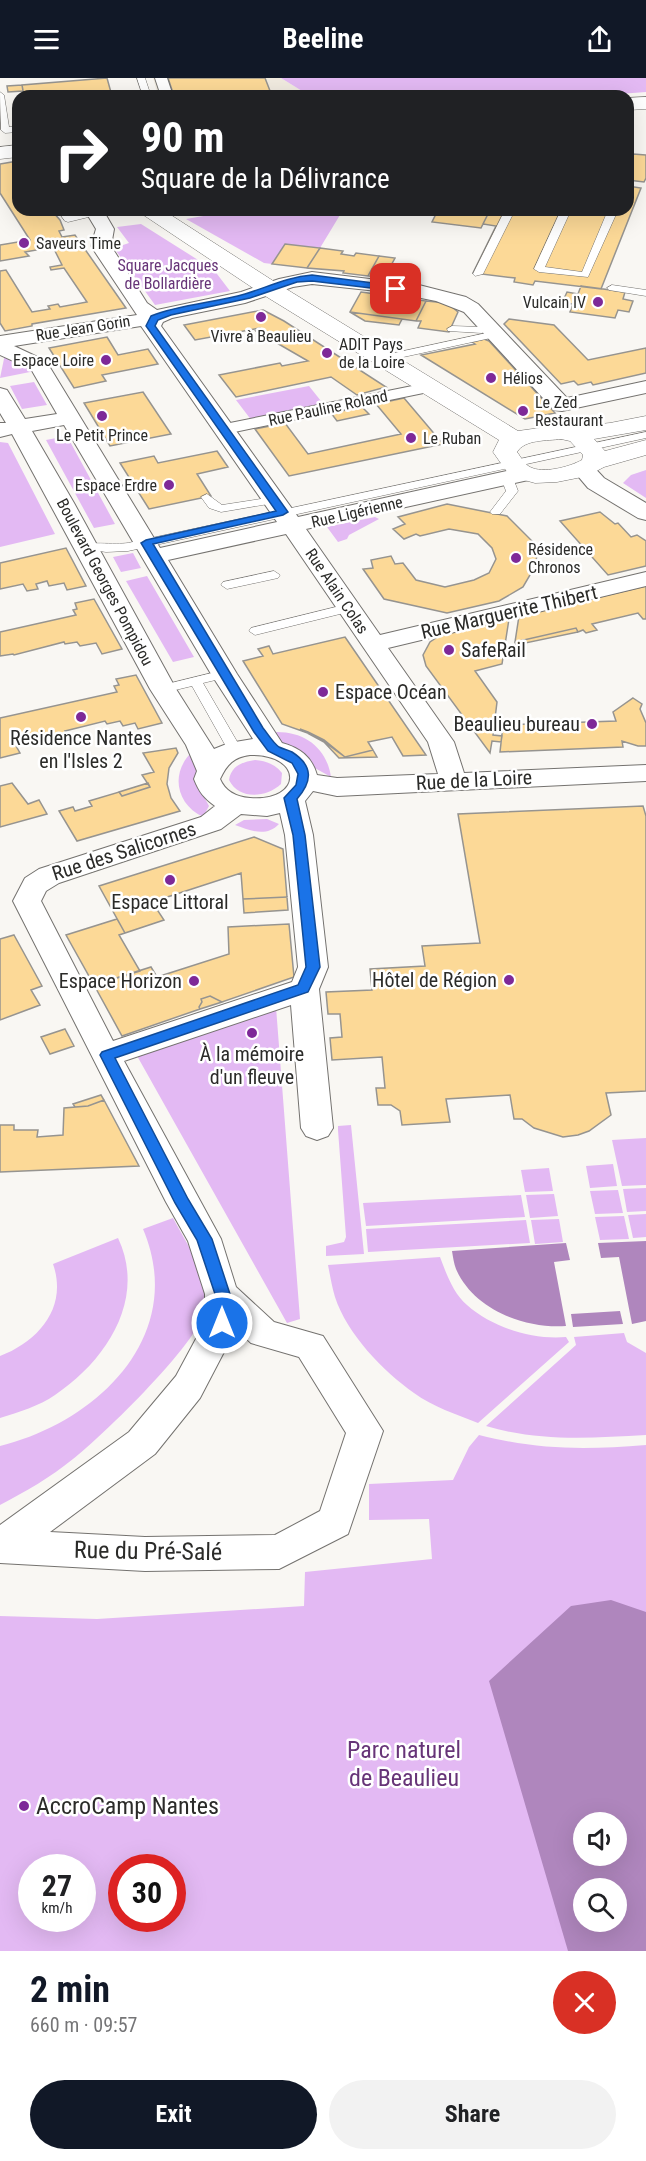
<!DOCTYPE html>
<html lang="en">
<head>
<meta charset="utf-8">
<style>
  :root { --surface:#fff; --page:#f2f2f2; --text:#202124; --muted:#757577; --accent:#111827 }
  body { margin:0; font-family:"Roboto Condensed",sans-serif; background:var(--page); color:var(--text); height:100vh; display:flex; flex-direction:column; font-size:22px; white-space:nowrap }
  * { box-sizing:border-box; margin:0 }
  p { font-size:20px; color:var(--muted) }
  .icon { flex:none; width:33px; height:33px; fill:none; stroke:currentColor; stroke-width:2; stroke-linecap:round; stroke-linejoin:round }
  .map { position:relative; height:1873px; overflow:hidden }
  .panel { display:flex; flex-direction:column; background:var(--surface); flex:1 }
  .panel>* { flex:none }
  .banner { position:absolute; left:12px; top:12px; width:622px; height:126px; border-radius:18px; box-shadow:0 6px 24px #0002; background:#202124; color:#fff; overflow:hidden }
  .controls { position:absolute; left:573px; top:1734px; display:grid; gap:12px }
  .controls a { display:grid; place-items:center; width:54px; height:54px; border-radius:50%; background:var(--surface); box-shadow:0 6px 24px #0002; font-size:30px }
  .speed { position:absolute; left:18px; top:1776px; display:flex; gap:12px; font-size:30px; font-weight:700; text-align:center }
  .speed>* { display:grid; place-content:center; width:78px; height:78px; border-radius:50%; background:var(--surface); box-shadow:0 6px 24px #0002; line-height:1 }
  .speed small { font-size:15px; font-weight:400 }
  .speed .limit { border:9px solid #d22; background:#fff; color:#111 }
  .pin { position:absolute; display:grid; place-items:center; width:51px; height:51px; color:#fff; margin:-26px; border-radius:12px; box-shadow:0 3px 9px #0006 }
  .me { position:absolute; width:66px; margin:-33px; rotate:0deg; stroke-linejoin:round; filter:drop-shadow(0 0 4px #0008) }
  .turn { display:flex; align-items:center; gap:21px; height:126px; padding:0 30px; font-size:27px }
  .turn .icon { width:78px; height:78px; stroke-width:2.5 }
  .turn b { display:block; font-size:42px; line-height:51px }
  .round { display:grid; place-items:center; flex:none; width:63px; height:63px; border-radius:32px; background:var(--page) }
  .head { display:flex; align-items:center; justify-content:space-between; height:102px; padding:0 30px }
  h1 { font-size:36px; font-weight:700; line-height:45px; color:var(--accent) }
  .action { display:flex; gap:12px; margin-top:auto; padding:12px 30px }
  .action a { flex:1; height:69px; border-radius:36px; background:var(--accent); color:#fff; font-size:24px; font-weight:700; line-height:69px; text-align:center }
  .action a+a { background:var(--page); color:var(--text) }
  header { display:flex; justify-content:space-between; align-items:center; height:78px; padding:0 30px; background:var(--accent); color:#fff; font-size:27px; font-weight:700 }
  .map>svg:first-child { display:block }
  .built { fill:#f1ebe0 }
  .green { fill:#e3b9f3; fill-rule:evenodd }
  .water { fill:#af86bd; fill-rule:evenodd }
  .building { fill:#fcd997; stroke:#969490; stroke-width:1.5 }
  .lines { fill:none; stroke-linecap:round; stroke-linejoin:round }
  .service-casing { stroke:#74726f; stroke-width:1 }
  .pedestrian-casing { stroke:#74726f; stroke-width:2 }
  .minor-casing { stroke:#74726f; stroke-width:2 }
  .tertiary-casing { stroke:#74726f; stroke-width:1 }
  .service { fill:#fff; fill-rule:evenodd }
  .pedestrian { fill:#fff; fill-rule:evenodd }
  .minor { fill:#fff; fill-rule:evenodd }
  .tertiary { fill:#fff; fill-rule:evenodd }
  .route { fill:#1a73e8; stroke:#114b97; stroke-width:1.5 }
  .poi-dot { fill:#7e2998; stroke:#fff; stroke-width:2 }
  .labels { text-anchor:middle; dominant-baseline:central; stroke-width:5; stroke-linejoin:round; paint-order:stroke }
  .far-poi-label { font-size:16px; fill:#2b2b29; stroke:#fff; text-anchor:start }
  .far-park-label { font-size:16px; fill:#673478; stroke:#fff }
  .far-street-label { font-size:16px; fill:#2b2b29; stroke:#fff }
  .street-label { font-size:20px; fill:#2b2b29; stroke:#fff }
  .poi-label { font-size:20px; fill:#2b2b29; stroke:#fff; text-anchor:end }
  .near-street-label { font-size:24px; fill:#2b2b29; stroke:#fff }
  .near-park-label { font-size:24px; fill:#673478; stroke:#fff }
  .near-poi-label { font-size:24px; fill:#2b2b29; stroke:#fff; text-anchor:start }
</style>
</head>
<body>
<header><svg class="icon" aria-label="menu" viewBox="0 0 24 24"><path d="M4 6h16M4 12h16M4 18h16"/></svg>Beeline<svg class="icon" aria-label="share" viewBox="0 0 24 24"><path d="M12 15V3M7 8l5-5 5 5M5 13v7h14v-7"/></svg></header>
<div class="map">
<svg width="646" height="1873" viewBox="0 0 646 1873">
  <rect width="100%" height="100%" fill="#f9f7f3"/>
  <path class="built" d="M153 0H281L302 13 304 18H158Z"/>
  <path class="green" d="M281 0H646V14L592 18H304L302 13Z
    M238 132H343L320 170 285 166 272 186 264 185 186 141Z
    M141 146 214 192 230 213 155 227 114 170 129 165 117 149Z
    M5 276 35 293 0 300Z
    M34 304 47 327 22 331 10 308Z
    M309 308 325 328 252 343 236 322Z
    M67 358 115 446 94 450 46 362Z
    M0 364 8 365 55 456 0 469Z
    M646 392V420L623 405 631 397Z
    M375 439 379 441 349 457 347 461 338 464 327 449Z
    M133 475 141 490 121 494 113 479Z
    M147 498 194 579 173 584 126 503Z
    M277 654C306 654 327 671 331 699L313 689 270 656Z
    M192 674 197 687V706L209 728 203 739C176 726 170 695 192 674Z
    M255 682C266 683 275 686 282 695L281 706C266 720 239 722 229 702 231 688 242 684 255 682Z
    M267 741 279 746C266 760 249 752 235 747L244 742Z
    M276 929 300 1241 287 1245 136 976Z
    M351 1047 364 1176 326 1178V1168L344 1164 346 1159 338 1052V1048Z
    M646 1060V1107L622 1108 612 1062Z
    M613 1086 617 1108 590 1110 586 1088Z
    M549 1090 553 1113 525 1114 521 1092Z
    M646 1110V1133L627 1134 623 1111Z
    M618 1112 623 1135 595 1136 590 1113Z
    M554 1116 558 1138 530 1140 526 1117Z
    M521 1117 525 1139 366 1148 363 1125Z
    M646 1136V1159L633 1160 628 1137Z
    M624 1138 629 1161 600 1162 595 1139Z
    M173 1140C187 1166 206 1194 207 1224 209 1256 100 1360 73 1381 51 1399 25 1414 0 1427V1368C98 1344 188 1257 143 1151Z
    M559 1141 563 1164 535 1166 531 1142Z
    M526 1142 530 1165 368 1174 366 1151Z
    M118 1160C147 1221 106 1283 55 1317 39 1328 19 1334 0 1340V1278C39 1263 68 1229 53 1186Z
    M440 1179C446 1195 453 1215 467 1227 493 1250 533 1262 566 1259L569 1264 478 1345C456 1336 433 1329 414 1315 383 1293 347 1256 335 1219 332 1209 330 1197 328 1187Z
    M624 1255 627 1264 646 1275V1357C591 1360 539 1364 486 1348L576 1267 574 1259Z
    M479 1357C539 1372 584 1372 646 1367V1873H0V1538L97 1541 304 1528 305 1494 432 1481 429 1441 369 1442V1406L453 1402 469 1369ZM584 1744H616V1778H584ZM32 1790H82V1840H32ZM122 1790H172V1840H122ZM584 1810H616V1844H584Z"/>
  <path class="water" d="M646 1163V1243L632 1246 619 1179 601 1180 598 1165Z
    M566 1165 570 1182 554 1184 566 1248C525 1251 474 1232 456 1191 454 1186 453 1179 452 1173Z
    M620 1233 623 1246 573 1249 571 1236Z
    M611 1522 646 1534V1873H568L489 1603 571 1528ZM584 1744H616V1778H584ZM584 1810H616V1844H584Z"/>
  <path class="building" d="M107 0 112 18H24L22 7Z
    M168 0H265L272 18H174Z
    M22 7 23 13 8 14 7 8Z
    M633 76 646 77V100L644 104 628 102V80H631Z
    M18 83V132H51L60 142 64 152 59 153 62 159 75 157 126 230 32 246V248L5 253 0 245V193L6 192 32 234 50 231 48 228 58 226 60 229 87 224 64 190 51 192 50 189 62 187 53 169 25 174 29 178 0 183V167L30 162 0 115V86Z
    M628 108 641 110 601 211 535 203 533 207 514 204 515 200 473 195 496 148 483 146 490 132H628Z
    M438 132H490L481 150 432 144Z
    M285 166 320 170 307 190 272 186Z
    M320 170 343 173 341 176 354 178 356 175 379 178 368 198 343 195 344 193 307 190Z
    M379 178 395 180 384 200 368 198Z
    M581 208 625 214 623 221 633 223 629 234 618 232 615 240 570 234 573 226 562 225 567 214 578 216Z
    M361 214 426 223 416 243 350 234Z
    M426 223 447 225 458 234 449 254 418 250 421 243H416Z
    M263 232 284 243 386 309 357 317 331 299 236 319 219 297 280 285 282 288 308 283 256 253 262 252 260 250 195 262 184 247Z
    M350 234 402 241 399 247 365 243Z
    M509 241 554 247 588 282 646 270V295L593 307 591 304 578 307 574 303 561 306 504 246Z
    M107 259 118 277 148 271 158 286 102 297 106 303 74 310 49 270Z
    M484 261 489 263 555 335 525 341 421 277 475 266 472 264Z
    M143 314 171 356 110 368 84 325Z
    M404 320 443 366 289 398 255 351 285 345 308 376 401 356 376 326Z
    M362 329 369 336 337 343 331 335Z
    M217 373 228 389 197 396 211 418 149 431 120 385 154 378 158 385Z
    M447 426 507 438 535 466 537 485 523 509 499 523 447 535 384 521 363 491 373 490 371 482 391 478 395 486 403 485 416 502 445 509 474 502 489 495 496 481 492 470 478 456 449 451 420 458 416 456 404 461 393 451 405 446 398 439Z
    M600 434 615 446 618 445 631 459 637 457 646 463V488L608 497 560 443Z
    M66 470 86 508 67 512 64 505 49 508 47 503 36 506 38 511 27 513 23 506 0 511V485Z
    M646 508V541H643L638 535 592 546 597 552 586 555 583 552 578 554 576 550 515 564 519 538Z
    M94 521 122 571 102 576 96 565 80 568 77 564 65 566 64 564 14 577 13 576 0 578V554L76 537 73 532 77 531 75 525Z
    M509 541 502 586 475 593 497 624 493 657 502 658 501 664 492 663 490 675 426 588 423 577 430 564 442 556Z
    M576 550 578 554 516 567 515 564Z
    M345 559 426 677 403 678 392 659 368 664 373 672 345 679 316 658 282 646 243 583 263 578 258 571 269 568 273 576Z
    M136 597 162 645 138 651 135 645 123 648 120 643 107 646 105 643 65 653 67 656 16 668 20 675 0 680V640L117 614 114 608 119 607 116 601Z
    M633 620 642 626 640 631 646 645V668H638L622 663 623 669 500 674 503 647 616 643 613 634Z
    M300 651 308 654 324 662 345 679 373 672 377 679 339 680 324 664Z
    M176 670 178 675 169 690 167 706 171 720 180 733 77 763 59 733 73 729 75 733 92 728 89 723 119 714 122 718 150 709 142 697 154 694 143 675Z
    M12 705 28 726 39 722 47 736 0 749V708Z
    M148 705 150 709 122 718 119 714Z
    M643 728 646 738V1013L606 1015 611 1037 589 1053 578 1057 563 1059 534 1050 522 1041H514L510 1017 446 1021 450 1044 402 1047 400 1033 391 1027H378L376 1010H385L382 979 332 982 330 960 342 959 340 936H328L326 914 372 912 370 891 425 888 422 868 480 865 458 736Z
    M254 759 283 771 287 819 243 821 241 795 152 824 164 842 125 855 99 808Z
    M287 819 288 832 244 835 243 821Z
    M117 841 125 855 119 857 140 893 94 907 66 857Z
    M289 846 294 899 222 924 210 918 201 921 202 924 199 929 200 931 122 958 94 907 151 889 157 899 229 876 228 849Z
    M14 857 42 908 31 912 40 927 0 942V861Z
    M210 918 222 924 200 931 199 929 202 924 201 921Z
    M65 951 74 968 50 976 41 959Z
    M101 1017 104 1022 88 1028 75 1029 73 1026Z
    M104 1022 139 1088 0 1094V1047H14V1052H38L37 1059 63 1057 64 1030 88 1028Z"/>
  <g class="lines">
    <g class="service-casing">
      <path id="service" d="M137 0H145L151 18H143Z
        M0 14 4 17 9 49 18 48V54L5 55 1 52Z
        M57 132H67L70 138 96 133 101 136 68 144 65 143Z
        M505 132H515L483 196 475 198 473 196Z
        M561 132H571L545 189 582 194 608 132H618L588 199 539 194 534 191Z
        M612 207 646 212V218L609 212 607 210Z
        M452 248 482 249 487 252 482 255 448 253 447 251Z
        M496 253 501 256 500 258 385 283 380 280 385 277Z
        M646 354V360L128 473 106 474 80 470 78 468C84 463 116 467 128 465Z
        M507 397 513 400 518 413 500 436H492L490 434 506 413 501 400Z
        M207 416 222 427 274 419 280 422 274 425 221 434 209 430 201 419Z
        M274 493 280 497 278 500 227 511 221 507 223 504Z
        M348 526 352 527V533L255 557 249 553 251 550Z
        M224 592 230 596 228 599 203 605 242 672 235 676 228 672 192 608 163 615 157 611 159 608Z"/>
    </g>
    <g class="pedestrian-casing">
      <path id="pedestrian" d="M155 0H167L173 18H161Z
        M432 304 440 309 438 312 225 356 217 351 225 346Z"/>
    </g>
    <g class="minor-casing">
      <path id="minor" d="M89 132H103L114 151 111 168 147 225 157 232 241 214 279 201 312 194 419 207 466 219 478 226 567 320 646 303V315L562 333 554 332 464 234 436 223 396 215 312 206 293 209 245 225 172 240 163 244 161 248 298 439 525 389 533 391 536 396 533 401 306 451 380 557 646 494V508L388 570 454 664 464 695 646 687V703L337 718 313 713 305 723 313 757 328 889 319 911 333 1050 328 1058 317 1062 306 1058 301 1050 291 927 124 983 221 1161 236 1209 274 1244 323 1258 383 1353 348 1456 279 1491 145 1493 0 1485V1447L129 1354 176 1298 205 1244V1216L188 1163 166 1124 13 823 25 800 39 791 201 739 215 728C204 720 199 714 194 701L197 693 186 667 150 611 12 356 0 359V345H6L0 335V310L7 312 25 341 57 336 31 291 0 277V258L137 237 91 168 96 151 87 136ZM141 248 277 444 160 470 46 283 14 268ZM64 347 211 596 253 661 229 665 214 671 176 611 74 425 32 353ZM286 456 428 664 438 696 337 700 317 697C312 679 300 670 282 665L237 596 168 482ZM250 677C304 676 303 724 250 720 236 719 225 713 220 701 227 686 234 679 250 677ZM280 735 285 757 298 889 292 904 113 963 41 823 46 813 59 805 221 751 241 736 267 738ZM236 1251 251 1265 299 1279 346 1355 320 1433 275 1457 145 1459 50 1454 155 1376 200 1320Z
        M583 384 591 386 604 400 646 425V442L638 440 588 410 572 391 575 386Z"/>
    </g>
    <g class="tertiary-casing">
      <path id="tertiary" d="M646 19V31L628 32V20Z
        M18 67V79L0 81V69Z
        M139 132H163L278 206 518 353 561 347 571 349 610 345 646 338V352L594 361 605 373 646 362V377L604 389 587 398 557 404 535 405 510 398 493 374 499 362 262 216 142 136ZM561 361 570 363 583 377 582 382C569 389 543 396 530 389 524 386 521 379 517 374 525 361 547 363 561 361Z"/>
    </g>
    <use href="#service" class="service"/>
    <use href="#pedestrian" class="pedestrian"/>
    <use href="#minor" class="minor"/>
    <use href="#tertiary" class="tertiary"/>
  </g>
  <path class="route" d="M312 197 396 208 400 211 396 213 312 203 297 204 250 220 171 237 158 242 155 248 288 434 283 437 153 466 263 650C268 656 273 665 279 669 283 671 288 672 292 674 314 688 312 704 297 721L305 757 320 889 308 914 115 980 188 1121 212 1161 230 1216V1245L228 1250 222 1252 216 1250 214 1245 215 1216 197 1162 175 1125 100 977 102 974 298 907 306 889 293 757 284 720 296 707 298 696 292 685 268 673 254 654 141 465 146 462 276 433 146 248 151 238C181 226 214 225 245 216 268 209 288 199 312 197Z"/>
  <g class="poi-dot">
    <circle cx="24" cy="165" r="6"/>
    <circle cx="598" cy="224" r="6"/>
    <circle cx="261" cy="239" r="6"/>
    <circle cx="327" cy="275" r="6"/>
    <circle cx="106" cy="282" r="6"/>
    <circle cx="491" cy="300" r="6"/>
    <circle cx="523" cy="333" r="6"/>
    <circle cx="102" cy="338" r="6"/>
    <circle cx="411" cy="360" r="6"/>
    <circle cx="169" cy="407" r="6"/>
    <circle cx="516" cy="480" r="6"/>
    <circle cx="449" cy="572" r="6"/>
    <circle cx="323" cy="614" r="6"/>
    <circle cx="81" cy="639" r="6"/>
    <circle cx="592" cy="646" r="6"/>
    <circle cx="170" cy="802" r="6"/>
    <circle cx="509" cy="902" r="6"/>
    <circle cx="194" cy="903" r="6"/>
    <circle cx="252" cy="955" r="6"/>
    <circle cx="24" cy="1728" r="6"/>
  </g>
  <g class="labels">
    <g class="far-poi-label">
      <text x="36" y="165">Saveurs Time</text>
      <text x="586" y="224" text-anchor="end">Vulcain IV</text>
      <text x="261" y="258" text-anchor="middle">Vivre à Beaulieu</text>
      <text x="339" y="266">ADIT Pays<tspan x="339" dy="18">de la Loire</tspan></text>
      <text x="94" y="282" text-anchor="end">Espace Loire</text>
      <text x="503" y="300">Hélios</text>
      <text x="535" y="324">Le Zed<tspan x="535" dy="18">Restaurant</tspan></text>
      <text x="102" y="357" text-anchor="middle">Le Petit Prince</text>
      <text x="423" y="360">Le Ruban</text>
      <text x="157" y="407" text-anchor="end">Espace Erdre</text>
      <text x="528" y="471">Résidence<tspan x="528" dy="18">Chronos</tspan></text>
    </g>
    <g class="far-park-label">
      <text x="168" y="187">Square Jacques<tspan x="168" dy="18">de Bollardière</tspan></text>
    </g>
    <g class="far-street-label">
      <text transform="translate(83 250) rotate(-9)">Rue Jean Gorin</text>
      <text transform="translate(328 330) rotate(-12)">Rue Pauline Roland</text>
      <text transform="translate(357 434) rotate(-13)">Rue Ligérienne</text>
      <text transform="translate(105 504) rotate(62)">Boulevard Georges Pompidou</text>
      <text transform="translate(337 513) rotate(56)">Rue Alain Colas</text>
    </g>
    <g class="street-label">
      <text transform="translate(509 534) rotate(-13)">Rue Marguerite Thibert</text>
      <text transform="translate(474 702) rotate(-3)">Rue de la Loire</text>
      <text transform="translate(124 773) rotate(-18)">Rue des Salicornes</text>
    </g>
    <g class="poi-label">
      <text x="461" y="572" text-anchor="start">SafeRail</text>
      <text x="335" y="614" text-anchor="start">Espace Océan</text>
      <text x="580" y="646">Beaulieu bureau</text>
      <text x="81" y="660" text-anchor="middle">Résidence Nantes<tspan x="81" dy="23">en l'Isles 2</tspan></text>
      <text x="170" y="824" text-anchor="middle">Espace Littoral</text>
      <text x="497" y="902">Hôtel de Région</text>
      <text x="182" y="903">Espace Horizon</text>
      <text x="252" y="976" text-anchor="middle">À la mémoire<tspan x="252" dy="23">d'un fleuve</tspan></text>
    </g>
    <g class="near-street-label">
      <text transform="translate(148 1473) rotate(1)">Rue du Pré-Salé</text>
    </g>
    <g class="near-park-label">
      <text x="404" y="1672">Parc naturel<tspan x="404" dy="28">de Beaulieu</tspan></text>
    </g>
    <g class="near-poi-label">
      <text x="36" y="1728">AccroCamp Nantes</text>
    </g>
  </g>
</svg>
<div class="controls">
<a><svg class="icon" aria-label="sound" viewBox="0 0 24 24"><path d="M4 9h4l5-4v14l-5-4H4zM17 9q2 3 0 6"/></svg></a>
<a><svg class="icon" aria-label="search" viewBox="0 0 24 24"><circle cx="10" cy="10" r="6"/><path d="M15 15l6 6"/></svg></a>
</div>
<div class="speed"><div>27<small>km/h</small></div><div class="limit">30</div></div>
<div class="pin" style="left:396px;top:211px;background:#d93025"><svg class="icon" aria-label="arrive" viewBox="0 0 24 24"><path d="M6 21V4h12l-3 4 3 4H6"/></svg></div>
<svg class="me" style="left:222px;top:1245px" viewBox="-20 -20 40 40"><circle r="17" fill="#1a73e8" stroke="#fff" stroke-width="3"/><path d="M0-11L8 9 0 5-8 9z" fill="#fff"/></svg>
<div class="banner">
<div class="turn"><svg class="icon" aria-label="right" viewBox="0 0 24 24"><path d="M7 20v-9h11M14 6l5 5-5 5"/></svg><div><b>90 m</b>Square de la Délivrance</div></div>
</div>
</div>
<section class="panel">
<div class="head"><div><h1>2 min</h1><p>660 m · 09:57</p></div><a class="round" style="background:#d93025;color:#fff"><svg class="icon" aria-label="close" viewBox="0 0 24 24"><path d="M6 6l12 12M18 6L6 18"/></svg></a></div>
<div class="action"><a>Exit</a><a>Share</a></div>
</section>
</body>
</html>
